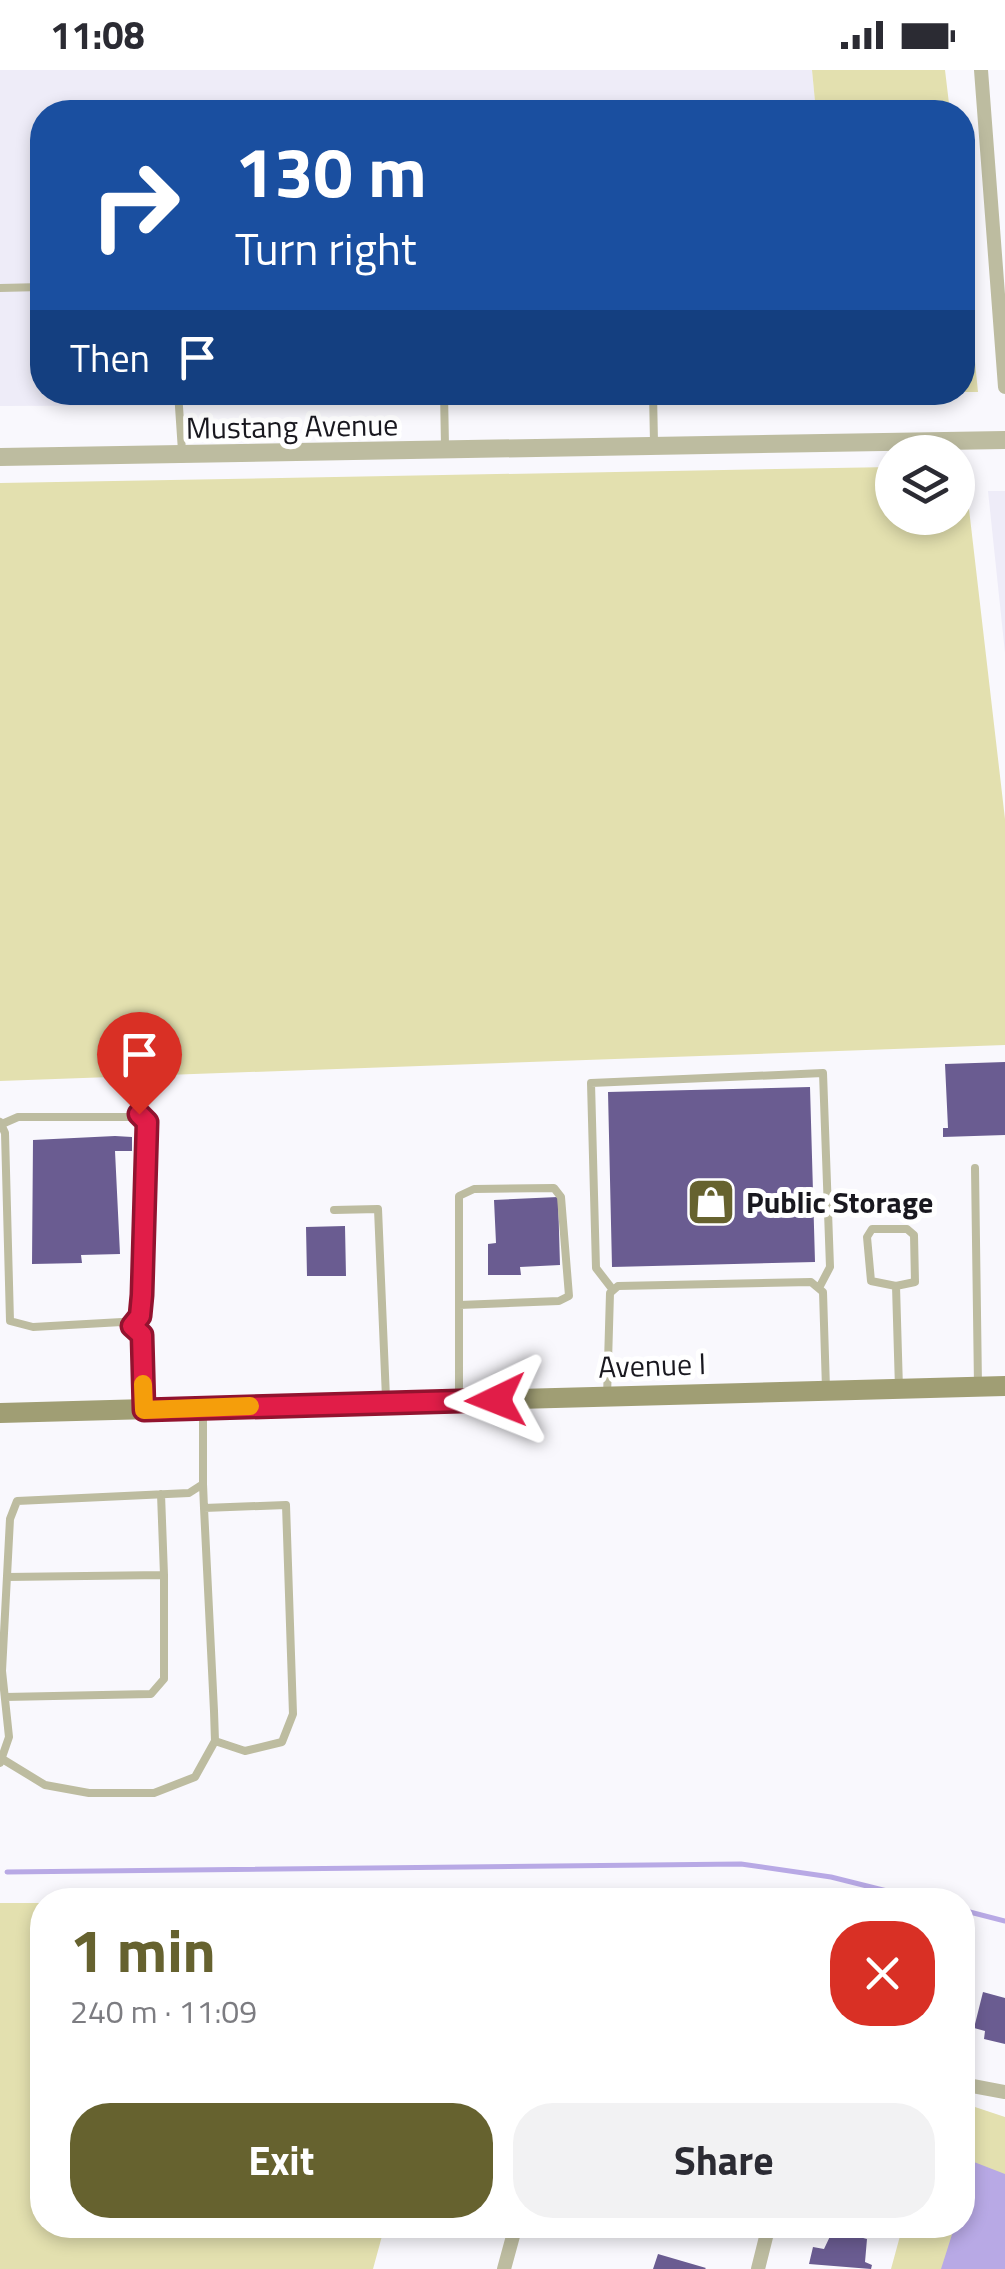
<!DOCTYPE html>
<html lang="en">
<head>
<meta charset="utf-8">
<style>
  :root { --surface:#fff; --page:#f2f2f3; --text:#2b2b33; --muted:#7c7c81; --accent:#66622f }
  body { margin:0; font-family:"Titillium Web",sans-serif; background:var(--page); color:var(--text); height:100vh; display:flex; flex-direction:column; font-size:38px; white-space:nowrap }
  * { box-sizing:border-box; margin:0 }
  p { font-size:32px; color:var(--muted) }
  .icon { flex:none; width:55px; height:55px; fill:none; stroke:currentColor; stroke-width:2; stroke-linecap:round; stroke-linejoin:round }
  .map { position:relative; flex:1; overflow:hidden }
  .details { position:absolute; left:30px; top:1818px; width:945px; height:350px; display:flex; flex-direction:column; background:var(--surface); border-radius:40px; box-shadow:0 5px 15px #0003 }
  .details>* { flex:none }
  .top-card { position:absolute; left:30px; top:30px; width:945px; height:305px; border-radius:40px; box-shadow:0 5px 15px #0003; background:#1a4fa0; color:#fff; overflow:hidden }
  .tools { position:absolute; left:875px; top:365px; display:grid; gap:20px }
  .tools a { display:grid; place-items:center; width:100px; height:100px; border-radius:50%; background:var(--surface); box-shadow:0 5px 15px #0003; font-size:50px }
  .pin { position:absolute; display:grid; place-items:center; width:85px; height:85px; color:#fff; margin:-102px -42px; border-radius:50% 50% 50% 0; rotate:-45deg; box-shadow:0 0 10px #0007 }
  .pin .icon { rotate:45deg }
  .me { position:absolute; width:110px; margin:-55px; rotate:268deg; stroke-linejoin:round; filter:drop-shadow(0 0 8px #0008) }
  .turn { display:flex; align-items:center; gap:35px; height:210px; padding:0 40px; font-size:45px }
  .turn .icon { width:130px; height:130px; stroke-width:2.5 }
  .turn b { display:block; font-size:70px; line-height:85px }
  .then { display:flex; align-items:center; height:95px; padding:0 40px; background:#0003; gap:20px; font-size:38px }
  .round { display:grid; place-items:center; flex:none; width:105px; height:105px; border-radius:40px; background:var(--page) }
  .head { display:flex; align-items:center; justify-content:space-between; height:170px; padding:0 40px }
  h1 { font-size:60px; font-weight:700; line-height:75px; color:var(--accent) }
  .button { display:flex; gap:20px; margin-top:auto; padding:20px 40px }
  .button a { flex:1; height:115px; border-radius:40px; background:var(--accent); color:#fff; font-size:40px; font-weight:700; line-height:115px; text-align:center }
  .button a+a { background:var(--page); color:var(--text) }
  .status { display:flex; justify-content:space-between; align-items:center; height:70px; padding:0 50px; background:var(--surface); direction:ltr }
  .status svg { height:28px; fill:currentColor }
  .map>svg:first-child { display:block }
  .built { fill:#eeecf8 }
  .green { fill:#e3e0af }
  .water { fill:#b8a9e5 }
  .lines { fill:none; stroke-linecap:round; stroke-linejoin:round }
  .stream { stroke:#b8a9e5; stroke-width:5 }
  .building { fill:#6a5c91 }
  .service { stroke:#bdbca0; stroke-width:8 }
  .minor { stroke:#bdbca0; stroke-width:14 }
  .tertiary { stroke:#bdbca0; stroke-width:18 }
  .secondary { stroke:#a09e74; stroke-width:20 }
  .route-casing { stroke:#92132f; stroke-width:25 }
  .route { stroke:#e11d48; stroke-width:18 }
  .slow { stroke:#f59e0b; stroke-width:18 }
  .labels { text-anchor:middle; dominant-baseline:central; stroke-width:10; stroke-linejoin:round; paint-order:stroke }
  .street-label { font-size:30px; fill:#19181f; stroke:#fff }
  .poi-label { font-size:30px; font-weight:bold; fill:#19181f; stroke:#fff; text-anchor:start }
</style>
</head>
<body>
<div class="status"><b>11:08</b><svg viewBox="0 0 49 12"><path d="M0 12V9h3v3zM5 12V6h3v6zM10 12V3h3v9zM15 12V0h3v12zM26 1h20v11H26zM47 4h2v5h-2z"/></svg></div>
<div class="map">
<svg width="1005" height="2199" viewBox="0 0 1005 2199">
  <rect width="100%" height="100%" fill="#f9f8fd"/>
  <path class="built" d="M0 0H812L816 42H42V322H841V333L0 336Z
    M988 421H1005V583Z"/>
  <path class="green" d="M812 0H945L950 42H816Z
    M963 170 978 322H963Z
    M958 396H964L1005 749V975L0 1011V413L892 397V448H958Z
    M0 1833H42V2155H385L373 2199H0Z
    M963 2033 1005 2047V2199H891L903 2155H962Z"/>
  <path class="water" d="M974 2092 1005 2104V2199H941L955 2155H962L963 2130Z"/>
  <g class="lines">
    <path class="stream" d="M7 1802 741 1794 831 1807 923 1830
      M962 1840 1005 1851"/>
  </g>
  <path class="building" d="M1005 992V1065L943 1067V1058H948L945 994Z
    M810 1017 815 1192 612 1197 608 1022Z
    M115 1066 132 1067V1081H115L120 1184 81 1185 82 1193 32 1194 33 1070Z
    M558 1127 560 1195 520 1197 521 1205H488V1174L496 1173 494 1130Z
    M345 1156 346 1206H307L306 1157Z
    M983 1922 1005 1928V1974L984 1969 985 1961 974 1958Z
    M833 2160 867 2169 865 2192 872 2195 871 2199 809 2194 813 2177 824 2179Z
    M658 2184 706 2198 705 2199H653Z"/>
  <g class="lines">
    <path class="service" d="M0 218 42 217
      M178 322 182 381
      M444 322 445 376
      M653 322 654 373
      M0 1052 5 1063 10 1251 33 1257 122 1252 142 1265 144 1337
      M2 1054 18 1047H145L148 1080 143 1105 142 1225 140 1246 132 1256
      M975 1098 978 1316
      M334 1140 378 1139 386 1328
      M896 1216 915 1212 914 1165 907 1159H872L867 1167 871 1211 896 1216 899 1319
      M613 1220 596 1198 591 1013 823 1003 830 1197 819 1218
      M459 1235 559 1231 569 1226 561 1127 554 1118 474 1119 459 1126V1331
      M607 1327 610 1223 618 1216 811 1212 823 1222 826 1319
      M203 1414 204 1438 214 1641 215 1671 245 1681 282 1672 293 1644 286 1435 204 1438
      M7 1507 164 1505 161 1424
      M5 1627 151 1624 164 1609V1505
      M4 1690 45 1715 89 1723H154L195 1707 215 1671
      M0 1693 9 1667 2 1601 10 1449 17 1431 189 1423 203 1414V1339"/>
    <path class="minor" d="M981 0 1005 317
      M962 2014 1005 2022
      M504 2199 516 2155
      M758 2199 769 2155"/>
    <path class="tertiary" d="M0 387 1005 370"/>
    <path class="secondary" d="M0 1343 1005 1316"/>
  </g>
  <g class="lines">
    <g class="route-casing">
      <path id="route" d="M139 1044 147 1052 142 1225 140 1246 132 1256 142 1265 144 1340 496 1330"/>
    </g>
    <use href="#route" class="route"/>
    <path class="slow" d="M143 1314 144 1340 250 1336"/>
  </g>
  <defs>
    <g id="shop-square" transform="scale(2.5)"><rect x="-9" y="-9" width="18" height="18" rx="4" fill="#66622f" stroke="#fff"/><path d="M-5-2.5h2.3a2.7 3.5 0 0 1 5.4 0H5L5.5 6h-11ZM-1.5-2.5h3a1.5 2.3 0 0 0-3 0Z" fill="#fff"/></g>
  </defs>
  <g fill-rule="evenodd">
    <use href="#shop-square" x="711" y="1132"/>
  </g>
  <g class="labels">
    <g class="street-label">
      <text transform="translate(292 356) rotate(-1)">Mustang Avenue</text>
      <text transform="translate(652 1295) rotate(-2)">Avenue I</text>
    </g>
    <g class="poi-label">
      <text x="746" y="1132">Public Storage</text>
    </g>
  </g>
</svg>
<div class="tools">
<a><svg class="icon" aria-label="layers" viewBox="0 0 24 24"><path d="M12 4l9 5-9 5-9-5zM3 14l9 5 9-5"/></svg></a>
</div>
<div class="pin" style="left:139px;top:1044px;background:#d93025"><svg class="icon" aria-label="arrive" viewBox="0 0 24 24"><path d="M6 21V4h12l-3 4 3 4H6"/></svg></div>
<svg class="me" style="left:496px;top:1330px" viewBox="-20 -20 40 40"><path d="M0-17L14 15 0 8-14 15z" fill="#e11d48" stroke="#fff" stroke-width="4"/></svg>
<div class="top-card">
<div class="turn"><svg class="icon" aria-label="right" viewBox="0 0 24 24"><path d="M7 20v-9h11M14 6l5 5-5 5"/></svg><div><b>130 m</b>Turn right</div></div>
<div class="then">Then<svg class="icon" aria-label="arrive" viewBox="0 0 24 24"><path d="M6 21V4h12l-3 4 3 4H6"/></svg></div>
</div>
<section class="details">
<div class="head"><div><h1>1 min</h1><p>240 m · 11:09</p></div><a class="round" style="background:#d93025;color:#fff"><svg class="icon" aria-label="close" viewBox="0 0 24 24"><path d="M6 6l12 12M18 6L6 18"/></svg></a></div>
<div class="button"><a>Exit</a><a>Share</a></div>
</section>
</div>
</body>
</html>
